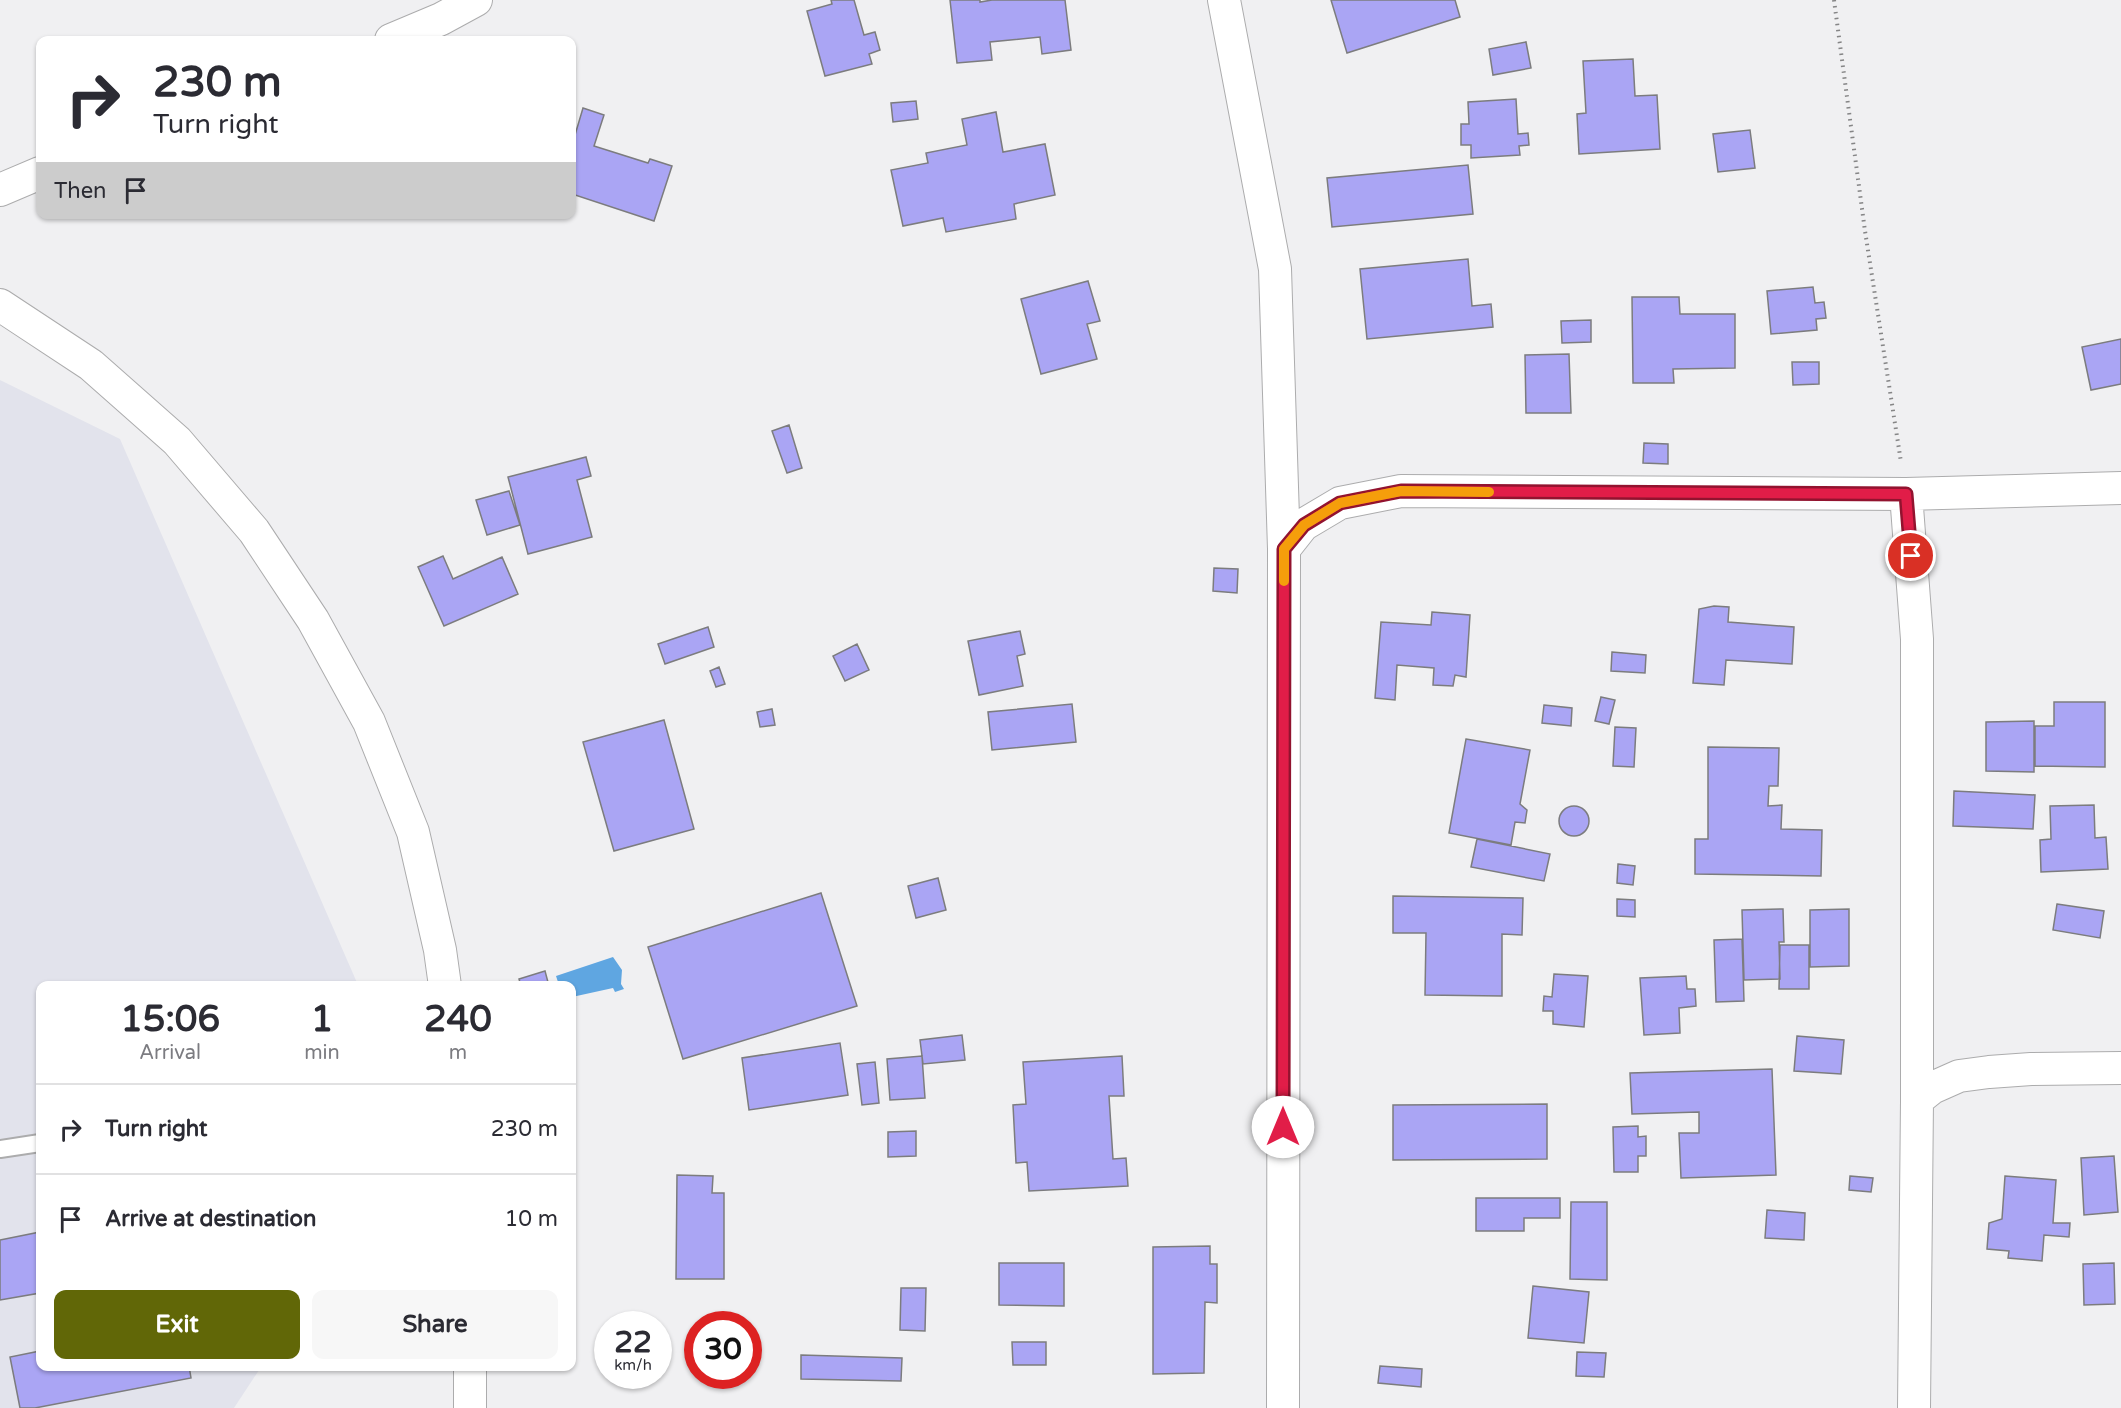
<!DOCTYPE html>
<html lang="en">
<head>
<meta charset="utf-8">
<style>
  :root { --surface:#fff; --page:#f7f7f7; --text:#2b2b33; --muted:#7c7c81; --line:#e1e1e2; --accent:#616707 }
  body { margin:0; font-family:"Varela Round",sans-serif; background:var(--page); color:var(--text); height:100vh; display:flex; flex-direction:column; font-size:22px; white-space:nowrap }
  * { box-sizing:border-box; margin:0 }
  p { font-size:20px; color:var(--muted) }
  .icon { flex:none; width:33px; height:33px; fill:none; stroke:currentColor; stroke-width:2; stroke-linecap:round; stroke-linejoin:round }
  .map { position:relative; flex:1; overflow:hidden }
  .drawer { position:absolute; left:36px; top:981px; width:540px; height:390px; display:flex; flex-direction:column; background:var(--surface); border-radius:12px; box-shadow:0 2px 4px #0004 }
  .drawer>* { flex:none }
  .top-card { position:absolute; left:36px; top:36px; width:540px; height:183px; border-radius:12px; box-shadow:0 2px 4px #0004; background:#fff; color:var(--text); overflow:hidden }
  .speed { position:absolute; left:594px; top:1311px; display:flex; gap:12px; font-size:30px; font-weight:700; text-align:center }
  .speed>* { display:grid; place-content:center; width:78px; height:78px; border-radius:50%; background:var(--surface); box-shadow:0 2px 4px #0004; line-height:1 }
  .speed small { font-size:15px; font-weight:400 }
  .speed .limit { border:9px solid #d22; background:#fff; color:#111 }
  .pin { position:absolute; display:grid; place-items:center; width:51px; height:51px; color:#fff; margin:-26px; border:3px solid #fff; border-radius:50%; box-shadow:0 2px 6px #0007 }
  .me { position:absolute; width:66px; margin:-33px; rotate:0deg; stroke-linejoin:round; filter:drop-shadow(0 0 4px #0008) }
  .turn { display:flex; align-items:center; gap:21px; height:126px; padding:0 18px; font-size:27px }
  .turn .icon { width:78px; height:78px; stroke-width:2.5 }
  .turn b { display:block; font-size:42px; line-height:51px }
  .then { display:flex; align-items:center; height:57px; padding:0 18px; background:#0003; gap:12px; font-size:22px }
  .eta { display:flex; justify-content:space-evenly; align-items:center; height:102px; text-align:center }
  .eta b { font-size:36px; font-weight:700; line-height:42px }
  .cta { display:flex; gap:12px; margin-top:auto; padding:12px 18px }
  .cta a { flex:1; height:69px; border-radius:12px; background:var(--accent); color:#fff; font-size:24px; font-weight:700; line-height:69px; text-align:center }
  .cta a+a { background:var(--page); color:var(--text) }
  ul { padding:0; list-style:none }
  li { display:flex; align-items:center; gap:18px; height:90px; padding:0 18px; border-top:2px solid var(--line) }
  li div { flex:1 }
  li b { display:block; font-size:22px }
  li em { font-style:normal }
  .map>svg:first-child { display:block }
  .built { fill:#e2e3ec }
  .water { fill:#5fa6e1 }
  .building { fill:#aaa5f4; stroke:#7c7c7e; stroke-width:1.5 }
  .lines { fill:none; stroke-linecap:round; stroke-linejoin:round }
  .service-casing { stroke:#acacad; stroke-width:20 }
  .minor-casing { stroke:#acacad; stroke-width:34 }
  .path { stroke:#858586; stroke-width:4; stroke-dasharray:1.5 4.5; stroke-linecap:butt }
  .service { stroke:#fff; stroke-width:16 }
  .minor { stroke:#fff; stroke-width:32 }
  .route-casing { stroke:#92132f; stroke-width:15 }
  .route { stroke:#e11d48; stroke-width:10 }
  .slow { stroke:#f59e0b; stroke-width:10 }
</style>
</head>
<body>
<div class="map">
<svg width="2121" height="1408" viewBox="0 0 2121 1408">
  <rect width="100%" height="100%" fill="#f0f0f2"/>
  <path class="built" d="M0 380 120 439 358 985 40 986V1366L261 1367 234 1408H0Z"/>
  <path class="water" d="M613 957 622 970 621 984 624 989 615 992 613 988 572 997V986L559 985 556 976Z"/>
  <path class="building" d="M831 0H854L864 35 875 32 880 50 869 54 872 64 825 76 807 11 832 4Z
    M950 0H980V2L992 0H1065L1071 50 1042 54 1040 37 990 42 992 60 957 63Z
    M1331 0H1455L1460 17 1347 53Z
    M1526 42 1531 68 1493 75 1489 49Z
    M1633 59 1635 96 1657 95 1660 149 1579 154 1577 114 1586 113 1583 61Z
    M1516 99 1518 134 1528 133 1529 145 1519 146 1520 155 1471 158V145H1461V124H1469L1468 102Z
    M916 101 918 119 893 122 891 103Z
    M583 108 604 115 594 146 648 163 650 159 672 166 654 221 572 194V145Z
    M996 112 1003 152 1045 144 1055 195 1014 204 1016 219 946 232 943 218 903 226 891 170 928 163 926 153 967 145 962 119Z
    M1750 130 1755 168 1718 172 1713 134Z
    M1468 165 1473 214 1332 227 1327 178Z
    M1468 259 1472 306 1491 304 1493 327 1367 339 1360 269Z
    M1088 281 1100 321 1087 324 1097 359 1041 374 1021 299Z
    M1813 287 1815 303 1824 302 1826 318 1816 319 1817 330 1771 334 1767 291Z
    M1632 297H1679L1680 314H1735V368L1673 369 1674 383H1633Z
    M1591 320V342L1562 343 1561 321Z
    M2121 339V384L2091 390 2082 347Z
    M1569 354 1571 413H1526L1525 355Z
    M1792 362H1819V384L1793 385Z
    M789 425 802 468 787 473 772 431Z
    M1644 443 1668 444V464L1643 463Z
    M586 457 591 476 577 480 592 537 528 554 508 477Z
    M509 491 520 525 487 535 476 500Z
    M443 556 453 579 502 557 518 594 444 626 418 567Z
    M1214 568 1238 569 1237 593 1213 591Z
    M1714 606 1729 607 1728 622 1794 627 1792 664 1726 660 1724 685 1693 683 1699 609Z
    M1432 612 1470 615 1466 677 1455 675 1453 686 1433 685 1434 668 1397 665 1395 700 1375 698 1381 622 1431 625Z
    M708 627 714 647 665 664 658 644Z
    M1020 631 1025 654 1017 656 1023 686 979 695 968 641Z
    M857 644 869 670 845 681 833 656Z
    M1612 652 1646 655 1645 673 1611 671Z
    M719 667 725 684 716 687 710 671Z
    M1601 697 1615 700 1609 724 1595 721Z
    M2054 702H2105V767L2035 766V726H2054Z
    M1072 704 1076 742 992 750 988 712Z
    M1544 705 1572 708 1571 726 1542 723Z
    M772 709 775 725 760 727 757 712Z
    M664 720 694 829 614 851 583 742Z
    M2034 721V772L1986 771V722Z
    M1615 727 1636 728 1634 767 1613 766Z
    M1466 739 1530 750 1520 804 1527 810 1525 823 1515 822 1511 845 1449 833Z
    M1708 747 1779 748 1778 786H1769L1768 806 1782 805 1781 829 1822 830 1821 876 1695 874V839H1708Z
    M1954 791 2035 795 2033 829 1953 826Z
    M2094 805 2095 838 2106 837 2108 869 2041 872 2040 840 2051 839 2050 806Z
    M1559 821a15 15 0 1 1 30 0a15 15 0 1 1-30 0Z
    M1477 839 1550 854 1544 881 1471 867Z
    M1618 864 1635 866 1633 885 1617 883Z
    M938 878 946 910 916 918 908 886Z
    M821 893 857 1006 683 1059 648 947Z
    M1393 896 1523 898 1522 935 1502 934V996L1425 995 1426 933H1393Z
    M1617 899 1635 900V917L1617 916Z
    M2057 904 2104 911 2100 938 2053 930Z
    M1783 909 1784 942H1779L1780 979 1744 980 1742 910Z
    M1849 909V966L1810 967V910Z
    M1742 939 1744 1001 1716 1002 1714 940Z
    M1780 945H1809V989H1779Z
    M545 971 549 986H521L519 979Z
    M1554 974 1588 976 1584 1027 1553 1024V1011H1543L1544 996 1552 997Z
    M1686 976 1687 989H1695L1696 1006 1679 1008 1680 1033 1644 1035 1640 978Z
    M962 1035 965 1060 923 1064 920 1040Z
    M1797 1036 1844 1040 1841 1074 1794 1071Z
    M840 1043 848 1095 749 1110 742 1058Z
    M922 1056 925 1098 890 1100 887 1059Z
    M1122 1056 1124 1096H1109L1113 1159 1126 1158 1128 1186 1029 1191 1027 1162 1016 1163 1013 1105 1026 1104 1023 1062Z
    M875 1062 879 1103 862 1105 857 1064Z
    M1772 1069 1776 1175 1681 1178 1679 1133H1699V1112L1632 1114 1630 1073Z
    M1547 1104V1159L1393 1160V1105Z
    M1638 1126V1137L1646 1136V1156H1638V1172H1614L1613 1127Z
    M916 1131V1156L888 1157V1132Z
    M2114 1156 2118 1212 2084 1215 2081 1158Z
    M677 1175 713 1176 712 1193H724V1279H676Z
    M1850 1176 1873 1178 1871 1192 1849 1190Z
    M2005 1176 2056 1180 2053 1223H2070L2069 1237 2044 1235 2042 1261 2008 1258 2009 1251 1987 1249 1989 1223 2002 1219Z
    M1476 1198H1560V1218H1524V1231H1476Z
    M1571 1202H1607V1280L1570 1279Z
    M1767 1210 1805 1213 1804 1240 1765 1238Z
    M40 1232V1293L0 1300V1240Z
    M1210 1246V1264H1217V1303L1205 1302 1204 1373 1153 1374V1247Z
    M999 1263H1064V1306L999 1305Z
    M2114 1263 2115 1304 2084 1305 2083 1264Z
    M1533 1286 1589 1292 1584 1343 1528 1338Z
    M901 1288H926L925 1331 900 1330Z
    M1012 1342H1046V1365H1013Z
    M40 1351V1366H189L191 1378 35 1408H20L10 1357Z
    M1577 1352 1606 1353 1604 1377 1576 1376Z
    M801 1355 902 1358 901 1381 801 1379Z
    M1380 1366 1422 1369 1421 1387 1378 1383Z"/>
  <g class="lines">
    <g class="service-casing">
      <path id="service" d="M0 1149 40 1143"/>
    </g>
    <g class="minor-casing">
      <path id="minor" d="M1224 0 1275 269 1284 549 1283 1408
        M391 40 441 19 476 0
        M0 190 40 173
        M0 305 91 365 177 441 254 531 313 620 369 722 413 832 440 950 445 986
        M1906 494 1917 639V1100L1914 1408
        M1284 549 1303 525 1340 503 1401 491 1906 494 2121 488
        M1917 1100 1932 1088 1959 1076 1989 1072 2031 1069 2121 1068
        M470 1366V1408"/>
    </g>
    <path class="path" d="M1834 0 1865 231 1901 462"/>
    <use href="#service" class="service"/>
    <use href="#minor" class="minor"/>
  </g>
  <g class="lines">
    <g class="route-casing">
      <path id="route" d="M1283 1127 1284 549 1304 525 1340 503 1401 491 1906 494 1911 556"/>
    </g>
    <use href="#route" class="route"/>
    <path class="slow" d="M1284 581V549L1304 525 1340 503 1401 491 1489 492"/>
  </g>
</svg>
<div class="speed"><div>22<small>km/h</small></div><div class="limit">30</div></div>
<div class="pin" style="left:1911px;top:556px;background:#d93025"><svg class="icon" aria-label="arrive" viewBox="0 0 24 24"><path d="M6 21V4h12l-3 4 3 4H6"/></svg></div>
<svg class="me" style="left:1283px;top:1127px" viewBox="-20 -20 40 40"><circle r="19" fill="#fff"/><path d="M0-13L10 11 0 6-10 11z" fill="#e11d48"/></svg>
<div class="top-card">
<div class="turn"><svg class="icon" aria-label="right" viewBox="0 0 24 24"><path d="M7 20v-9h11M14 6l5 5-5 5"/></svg><div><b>230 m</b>Turn right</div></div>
<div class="then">Then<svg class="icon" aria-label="arrive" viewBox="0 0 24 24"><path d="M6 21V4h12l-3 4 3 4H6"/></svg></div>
</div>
<section class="drawer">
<div class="eta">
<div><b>15:06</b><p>Arrival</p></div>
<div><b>1</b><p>min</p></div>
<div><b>240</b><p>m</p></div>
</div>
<ul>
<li><svg class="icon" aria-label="right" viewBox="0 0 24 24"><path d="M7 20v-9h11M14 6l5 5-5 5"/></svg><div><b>Turn right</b></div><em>230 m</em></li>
<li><svg class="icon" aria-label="arrive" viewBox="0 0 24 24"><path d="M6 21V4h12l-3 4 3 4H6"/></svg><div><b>Arrive at destination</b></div><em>10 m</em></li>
</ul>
<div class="cta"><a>Exit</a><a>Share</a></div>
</section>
</div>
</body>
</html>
